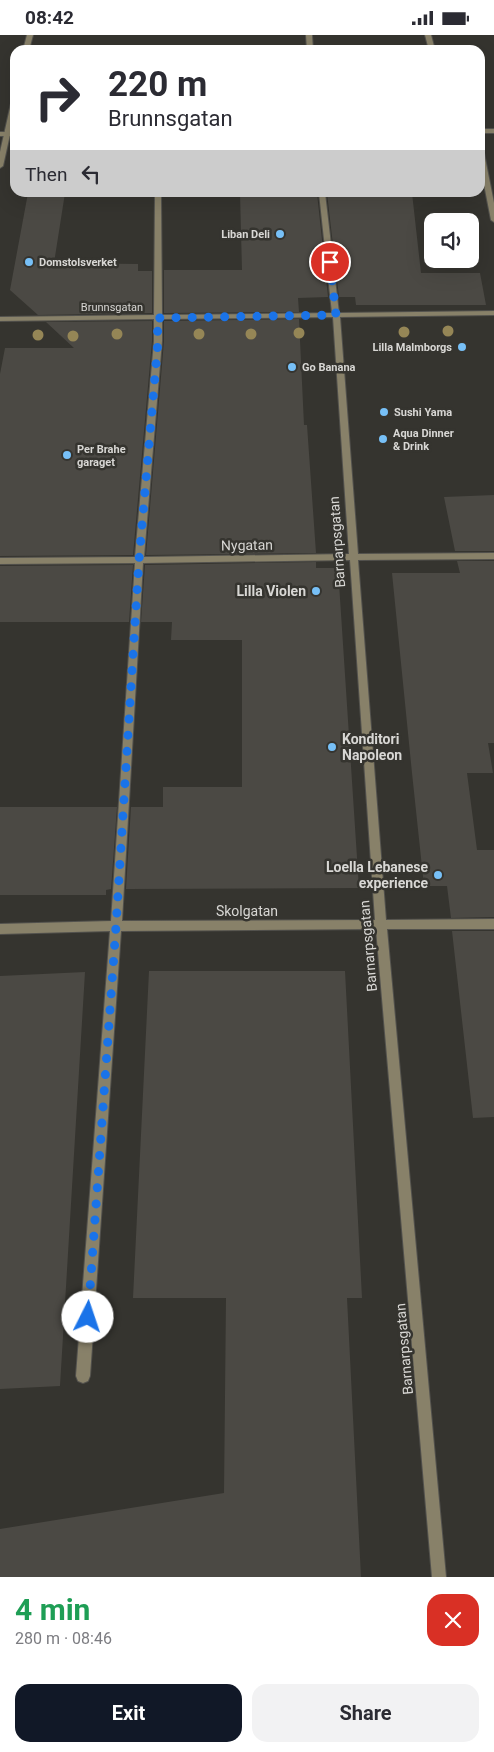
<!DOCTYPE html>
<html lang="en">
<head>
<meta charset="utf-8">
<style>
  :root { --surface:#fff; --page:#f2f2f3; --text:#2b2b33; --muted:#7c7c81; --accent:#111827 }
  body { margin:0; font-family:Roboto,sans-serif; background:var(--page); color:var(--text); height:100vh; display:flex; flex-direction:column; font-size:19px; white-space:nowrap }
  * { box-sizing:border-box; margin:0 }
  p { font-size:16px; color:var(--muted) }
  .icon { flex:none; width:28px; height:28px; fill:none; stroke:currentColor; stroke-width:2; stroke-linecap:round; stroke-linejoin:round }
  .map { position:relative; height:1542px; overflow:hidden }
  .side { display:flex; flex-direction:column; background:var(--surface); flex:1 }
  .side>* { flex:none }
  .top-card { position:absolute; left:10px; top:10px; width:475px; height:152px; border-radius:15px; box-shadow:0 5px 20px #0002; background:#fff; color:var(--text); overflow:hidden }
  .fabs { position:absolute; left:424px; top:178px; display:grid; gap:10px }
  .fabs a { display:grid; place-items:center; width:55px; height:55px; border-radius:10px; background:var(--surface); box-shadow:0 5px 20px #0002; font-size:25px }
  .pin { position:absolute; display:grid; place-items:center; width:42px; height:42px; color:#fff; margin:-21px; border:2px solid #fff; border-radius:50%; box-shadow:0 1px 5px #0007 }
  .me { position:absolute; width:55px; margin:-28px; rotate:4deg; stroke-linejoin:round; filter:drop-shadow(0 0 4px #0008) }
  .turn { display:flex; align-items:center; gap:18px; height:105px; padding:0 15px; font-size:22px }
  .turn .icon { width:65px; height:65px; stroke-width:2.5 }
  .turn b { display:block; font-size:35px; line-height:42px }
  .then { display:flex; align-items:center; height:48px; padding:0 15px; background:#0003; gap:10px; font-size:19px }
  .round { display:grid; place-items:center; flex:none; width:52px; height:52px; border-radius:15px; background:var(--page) }
  .head { display:flex; align-items:center; justify-content:space-between; height:85px; padding:0 15px }
  h1 { font-size:30px; font-weight:700; line-height:38px; color:#1e9e55 }
  .primary-button { display:flex; gap:10px; margin-top:auto; padding:10px 15px }
  .primary-button a { flex:1; height:58px; border-radius:15px; background:var(--accent); color:#fff; font-size:20px; font-weight:700; line-height:58px; text-align:center }
  .primary-button a+a { background:var(--page); color:var(--text) }
  .status { display:flex; justify-content:space-between; align-items:center; height:35px; padding:0 25px; background:var(--surface); direction:ltr }
  .status svg { height:14px; fill:currentColor }
  .map>svg:first-child { display:block }
  .building { fill:#4b4944 }
  .lines { fill:none; stroke-linecap:round; stroke-linejoin:round }
  .service-casing { stroke:#52514d; stroke-width:2 }
  .minor-casing { stroke:#52514d; stroke-width:2 }
  .tertiary-casing { stroke:#52514d; stroke-width:2 }
  .service { fill:#888169; fill-rule:evenodd }
  .minor { fill:#888169; fill-rule:evenodd }
  .tertiary { fill:#888169; fill-rule:evenodd }
  .tree { fill:#958656 }
  .route { stroke:#1a73e8; stroke-width:9; stroke-dasharray:0 16.2 }
  .poi-dot { fill:#77c0f7; stroke:#35342f; stroke-width:2 }
  .labels { text-anchor:middle; dominant-baseline:central; stroke-width:5; stroke-linejoin:round; paint-order:stroke }
  .far-poi-label { font-size:11px; font-weight:bold; fill:#d8d7d4; stroke:#35342f; text-anchor:start }
  .far-street-label { font-size:11px; fill:#d8d7d4; stroke:#35342f }
  .street-label { font-size:14px; fill:#d8d7d4; stroke:#35342f }
  .poi-label { font-size:14px; font-weight:bold; fill:#d8d7d4; stroke:#35342f; text-anchor:end }
</style>
</head>
<body>
<div class="status"><b>08:42</b><svg viewBox="0 0 49 12"><path d="M0 12V9h3v3zM5 12V6h3v6zM10 12V3h3v9zM15 12V0h3v12zM26 1h20v11H26zM47 4h2v5h-2z"/></svg></div>
<div class="map">
<svg width="494" height="1542" viewBox="0 0 494 1542">
  <rect width="100%" height="100%" fill="#35342f"/>
  <path class="building" d="M28 158H65L54 228 138 229V236H152V278L38 280 10 255Z
    M240 158H317L328 262 298 263 299 277 164 278V235H242Z
    M327 158H412L421 238H480L486 270H356L355 262H339Z
    M299 284 304 390H307L316 518 146 520 164 306V286Z
    M152 286V306L133 520 0 521V339L5 313H74L46 287Z
    M494 460V516H455L444 462Z
    M457 526H494V708H488L493 738H467L477 815H494V882L451 883 447 851H424L412 738 392 538H460Z
    M316 527V533H338L359 853 126 854 131 772H163V752H242V605H171L172 587H141L145 530Z
    M133 530 129 587H0V531Z
    M0 772H117L111 854 106 855V860H0Z
    M452 896H494V1082L473 1083Z
    M149 936H345L362 1263H347L361 1542H0V1494L224 1458 226 1263H133Z
    M85 937 60 1351 0 1354V941Z"/>
  <g class="lines">
    <g class="service-casing">
      <path id="service" d="M425 0H431L435 15H429Z"/>
    </g>
    <g class="minor-casing">
      <path id="minor" d="M306 0H312L313 15H307Z
        M480 94H494V98H480Z
        M0 97H15V101H0Z
        M480 111 483 113 494 168V187L491 185 480 129Z
        M155 158H161L162 280 332 278 319 158H325L339 278 494 276V280L340 282 358 519 494 518V524L358 525 386 885 494 884V894H387L446 1542H432L376 894 121 896 90 1341 88 1346 83 1348 78 1346 76 1341 110 896 0 899V889L111 886 135 528 0 529V523L135 522 154 306V284L0 286V282L154 280ZM333 282 349 519 144 522 162 306V284ZM350 525 375 885 122 886 143 528Z"/>
    </g>
    <g class="tertiary-casing">
      <path id="tertiary" d="M27 0H33L29 15H23Z
        M15 62V77L3 131 0 133V117L12 64Z"/>
    </g>
    <use href="#service" class="service"/>
    <use href="#minor" class="minor"/>
    <use href="#tertiary" class="tertiary"/>
  </g>
  <g class="tree">
    <circle cx="448" cy="296" r="5.5"/>
    <circle cx="404" cy="297" r="5.5"/>
    <circle cx="299" cy="298" r="5.5"/>
    <circle cx="117" cy="299" r="5.5"/>
    <circle cx="199" cy="299" r="5.5"/>
    <circle cx="251" cy="299" r="5.5"/>
    <circle cx="38" cy="300" r="5.5"/>
    <circle cx="73" cy="301" r="5.5"/>
  </g>
  <g class="lines">
    <path class="route" d="M88 1282 116 891 139 525 158 306 157 283 336 280 330 227"/>
  </g>
  <g class="poi-dot">
    <circle cx="280" cy="199" r="5"/>
    <circle cx="29" cy="227" r="5"/>
    <circle cx="462" cy="312" r="5"/>
    <circle cx="292" cy="332" r="5"/>
    <circle cx="384" cy="377" r="5"/>
    <circle cx="383" cy="404" r="5"/>
    <circle cx="67" cy="420" r="5"/>
    <circle cx="316" cy="556" r="5"/>
    <circle cx="332" cy="712" r="5"/>
    <circle cx="438" cy="840" r="5"/>
  </g>
  <g class="labels">
    <g class="far-poi-label">
      <text x="270" y="199" text-anchor="end">Liban Deli</text>
      <text x="39" y="227">Domstolsverket</text>
      <text x="452" y="312" text-anchor="end">Lilla Malmborgs</text>
      <text x="302" y="332">Go Banana</text>
      <text x="394" y="377">Sushi Yama</text>
      <text x="393" y="398">Aqua Dinner<tspan x="393" dy="13">&amp; Drink</tspan></text>
      <text x="77" y="414">Per Brahe<tspan x="77" dy="13">garaget</tspan></text>
    </g>
    <g class="far-street-label">
      <text x="112" y="272">Brunnsgatan</text>
    </g>
    <g class="street-label">
      <text transform="translate(337 507) rotate(-94)">Barnarpsgatan</text>
      <text transform="translate(247 510) rotate(-1)">Nygatan</text>
      <text x="247" y="876">Skolgatan</text>
      <text transform="translate(368 911) rotate(-95)">Barnarpsgatan</text>
      <text transform="translate(404 1314) rotate(-95)">Barnarpsgatan</text>
    </g>
    <g class="poi-label">
      <text x="306" y="556">Lilla Violen</text>
      <text x="342" y="704" text-anchor="start">Konditori<tspan x="342" dy="16">Napoleon</tspan></text>
      <text x="428" y="832">Loella Lebanese<tspan x="428" dy="16">experience</tspan></text>
    </g>
  </g>
</svg>
<div class="fabs">
<a><svg class="icon" aria-label="sound" viewBox="0 0 24 24"><path d="M4 9h4l5-4v14l-5-4H4zM17 9q2 3 0 6"/></svg></a>
</div>
<div class="pin" style="left:330px;top:227px;background:#d93025"><svg class="icon" aria-label="arrive" viewBox="0 0 24 24"><path d="M6 21V4h12l-3 4 3 4H6"/></svg></div>
<svg class="me" style="left:88px;top:1282px" viewBox="-20 -20 40 40"><circle r="19" fill="#fff"/><path d="M0-13L10 11 0 6-10 11z" fill="#1a73e8"/></svg>
<div class="top-card">
<div class="turn"><svg class="icon" aria-label="right" viewBox="0 0 24 24"><path d="M7 20v-9h11M14 6l5 5-5 5"/></svg><div><b>220 m</b>Brunnsgatan</div></div>
<div class="then">Then<svg class="icon" aria-label="left" viewBox="0 0 24 24"><path d="M17 20v-9H6M10 6l-5 5 5 5"/></svg></div>
</div>
</div>
<section class="side">
<div class="head"><div><h1>4 min</h1><p>280 m · 08:46</p></div><a class="round" style="background:#d93025;color:#fff"><svg class="icon" aria-label="close" viewBox="0 0 24 24"><path d="M6 6l12 12M18 6L6 18"/></svg></a></div>
<div class="primary-button"><a>Exit</a><a>Share</a></div>
</section>
</body>
</html>
